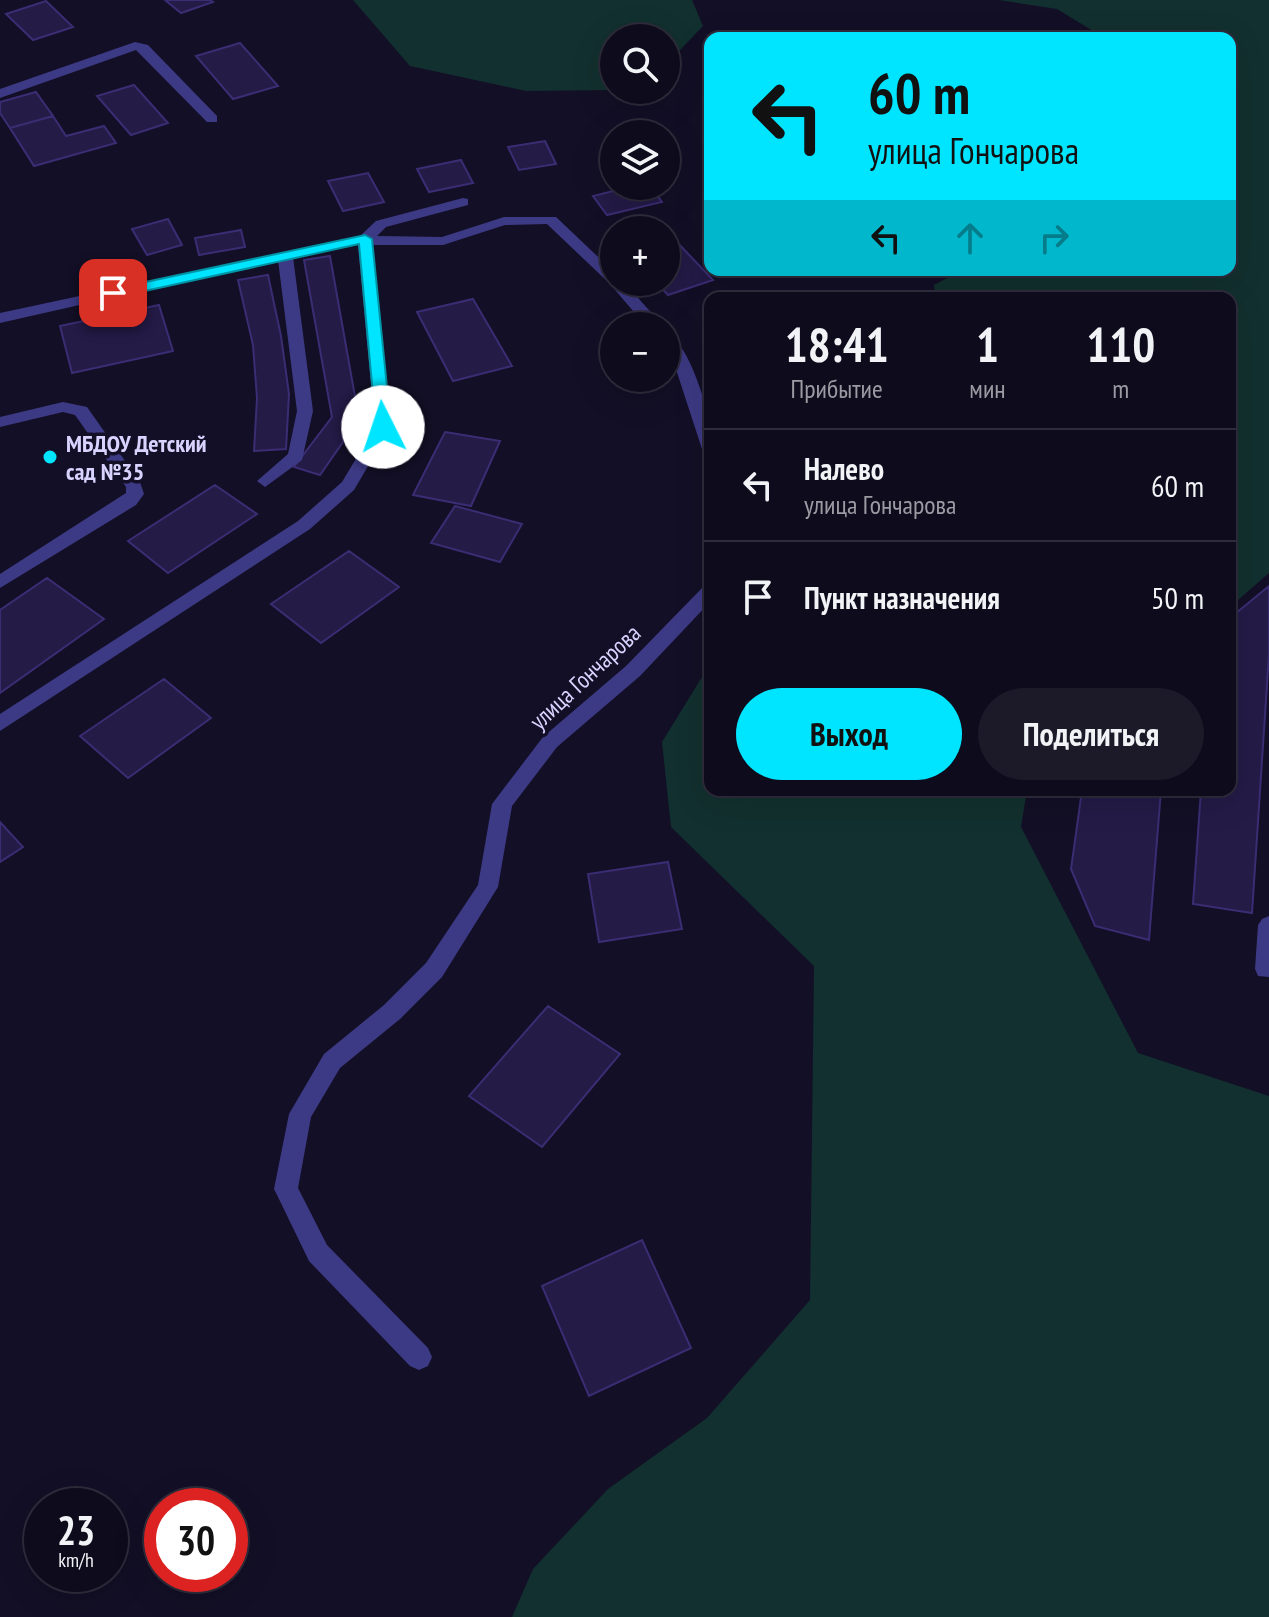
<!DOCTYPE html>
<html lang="ru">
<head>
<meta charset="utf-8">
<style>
  :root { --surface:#0e0b1c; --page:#1c1929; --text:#f1f3f6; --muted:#9b9ba3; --line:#2e2b3b; --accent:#00e5ff }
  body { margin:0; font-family:"PT Sans Narrow",sans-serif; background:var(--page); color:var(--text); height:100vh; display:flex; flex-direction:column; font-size:30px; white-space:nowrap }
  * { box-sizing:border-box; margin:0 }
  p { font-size:26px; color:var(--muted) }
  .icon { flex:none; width:44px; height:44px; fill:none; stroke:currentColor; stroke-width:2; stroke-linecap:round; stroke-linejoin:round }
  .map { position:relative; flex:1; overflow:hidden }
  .sheet { position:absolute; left:704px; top:292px; width:532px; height:504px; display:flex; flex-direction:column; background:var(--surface); border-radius:16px; box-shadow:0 8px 32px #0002,0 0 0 2px var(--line) }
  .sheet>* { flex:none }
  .hud { position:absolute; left:704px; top:32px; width:532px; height:244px; border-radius:16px; box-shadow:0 8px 32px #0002,0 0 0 2px var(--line); background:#00e5ff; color:#111; overflow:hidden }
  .buttons { position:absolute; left:600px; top:24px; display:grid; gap:16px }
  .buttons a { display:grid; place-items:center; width:80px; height:80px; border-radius:50%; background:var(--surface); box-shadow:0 8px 32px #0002,0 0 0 2px var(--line); font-size:40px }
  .speed { position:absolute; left:24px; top:1488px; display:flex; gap:16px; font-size:40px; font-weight:700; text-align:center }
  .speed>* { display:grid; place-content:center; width:104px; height:104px; border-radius:50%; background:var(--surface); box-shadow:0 8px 32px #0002,0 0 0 2px var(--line); line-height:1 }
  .speed small { font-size:20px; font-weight:400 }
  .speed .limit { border:12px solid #d22; background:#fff; color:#111 }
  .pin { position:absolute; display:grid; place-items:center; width:68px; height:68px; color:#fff; margin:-34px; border-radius:16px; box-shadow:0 4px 12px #0006 }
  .me { position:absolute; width:88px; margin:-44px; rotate:356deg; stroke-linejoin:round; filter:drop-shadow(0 0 6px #0008) }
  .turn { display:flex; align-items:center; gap:28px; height:168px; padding:0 32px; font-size:36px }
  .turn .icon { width:104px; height:104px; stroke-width:2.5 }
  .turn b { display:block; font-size:56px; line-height:68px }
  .lanes { display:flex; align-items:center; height:76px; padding:0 32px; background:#0003; justify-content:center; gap:40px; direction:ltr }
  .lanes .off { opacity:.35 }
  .eta { display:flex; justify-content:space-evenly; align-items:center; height:136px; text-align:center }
  .eta b { font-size:48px; font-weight:600; line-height:56px }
  .button { display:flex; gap:16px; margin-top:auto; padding:16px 32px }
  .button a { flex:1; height:92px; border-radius:48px; background:var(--accent); color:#111; font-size:32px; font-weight:600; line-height:92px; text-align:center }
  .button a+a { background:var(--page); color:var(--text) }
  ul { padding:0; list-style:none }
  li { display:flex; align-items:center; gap:24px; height:112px; padding:0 32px; border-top:2px solid var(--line) }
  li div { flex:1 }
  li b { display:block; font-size:30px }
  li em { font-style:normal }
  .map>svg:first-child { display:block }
  .green { fill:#12302f }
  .building { fill:#241b47; stroke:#3b2d73; stroke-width:2 }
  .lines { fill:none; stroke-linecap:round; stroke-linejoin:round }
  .minor { fill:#3d3a85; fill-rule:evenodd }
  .route { fill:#00e5ff; stroke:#0095a6; stroke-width:2 }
  .poi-dot { fill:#00e5ff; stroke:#130f26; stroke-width:3 }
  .labels { text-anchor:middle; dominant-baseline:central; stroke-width:7; stroke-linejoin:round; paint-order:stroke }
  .poi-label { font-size:24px; font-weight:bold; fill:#d9d4ff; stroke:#130f26; text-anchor:start }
  .street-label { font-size:24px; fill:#d9d4ff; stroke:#130f26 }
</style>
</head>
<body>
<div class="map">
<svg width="1269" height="1617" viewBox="0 0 1269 1617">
  <rect width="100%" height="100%" fill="#130f26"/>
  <path class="green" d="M353 0H692L703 26 666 65V38H614V90L526 91 410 66Z
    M999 0H1269V573L1230 607V298H936L934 285 962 270H1230V38H1092L1093 31 1057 9Z
    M710 664V790H1027L1021 827 1138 1053 1269 1096V1617H512L533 1569 608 1489 707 1418 810 1300 814 966 671 827 662 742Z"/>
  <path class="building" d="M165 0H210L213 2 181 13Z
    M46 1 73 27 33 40 6 14Z
    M240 43 278 86 233 99 196 56Z
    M134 85 168 123 131 135 97 96Z
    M36 92 53 116 10 128 0 113V102Z
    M53 116 66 136 104 126 116 143 34 166 10 128Z
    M545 141 556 164 519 170 508 147Z
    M461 160 473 183 429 192 417 169Z
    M368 173 384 202 343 211 328 181Z
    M633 186H650L662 202 607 215 593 196Z
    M168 219 182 245 147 255 132 229Z
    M241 230 245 247 199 255 195 238Z
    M675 240 713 280 668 295 656 282H666V243Z
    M330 256 359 419 320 475 294 467 332 417 304 260Z
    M268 275 281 336 289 394 286 449 254 451 257 398 253 345 238 280Z
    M473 299 512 366 453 381 417 312Z
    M159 305 173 351 72 373 60 326Z
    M445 432 500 441 471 506 413 495Z
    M215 485 257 514 168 573 128 541Z
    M455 506 522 524 500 562 431 543Z
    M349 551 399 587 321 643 271 604Z
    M47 578 104 619 0 693V610Z
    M1269 586V654L1252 913 1193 904 1201 790H1230V618Z
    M164 679 211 718 128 778 80 736Z
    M1082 790H1161L1149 940 1095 926 1071 869Z
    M0 822 23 847 0 862Z
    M668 862 682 929 599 942 588 874Z
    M548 1006 620 1054 542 1147 469 1096Z
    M642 1240 691 1348 589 1396 542 1286Z"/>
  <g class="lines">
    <path class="minor" d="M135 42 148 45 217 116V122H207L136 50 0 98V89Z
      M463 198 468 199V205L386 227 377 236 442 237 504 217H556L614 272V282H624L663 326H646L609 283 547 224 505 225 443 245H373L391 427 354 490 310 529 0 731V714L298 521 342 482 375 427 358 245 293 257 313 411 302 460 265 487 257 481 288 454 297 411 278 260 0 323V313L360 236 376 221Z
      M666 334C688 341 705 401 710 423 712 433 710 444 710 455L702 449 671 354 666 349Z
      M63 402 87 407 140 482 144 494 136 505 0 588V574L126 493V487L75 415 63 412 0 427V417Z
      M710 585V602L640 676 557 747 512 806 498 887 442 977 400 1019 340 1068 311 1117 298 1188 327 1245 428 1348 432 1357 428 1366 419 1370 410 1366 309 1261 278 1197 274 1189 289 1114 324 1054 384 1005 426 963 478 885 492 804 543 737 626 666 704 586Z
      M1269 916V977L1258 976 1255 969 1258 925 1262 919Z"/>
  </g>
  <path class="route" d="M365 235 372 239 391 427 383 432 376 427 359 244 113 298 106 293 113 289Z"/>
  <circle class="poi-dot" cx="50" cy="457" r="8"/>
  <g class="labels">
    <g class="poi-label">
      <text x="66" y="443">МБДОУ Детский<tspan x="66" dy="28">сад №35</tspan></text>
    </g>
    <g class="street-label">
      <text transform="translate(585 677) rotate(-43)">улица Гончарова</text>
    </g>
  </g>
</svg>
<div class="buttons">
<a><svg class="icon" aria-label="search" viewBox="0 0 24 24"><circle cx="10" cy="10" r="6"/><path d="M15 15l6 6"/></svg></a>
<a><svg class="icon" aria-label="layers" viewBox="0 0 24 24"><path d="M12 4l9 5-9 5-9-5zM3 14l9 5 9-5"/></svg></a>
<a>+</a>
<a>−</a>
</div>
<div class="speed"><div>23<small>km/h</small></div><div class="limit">30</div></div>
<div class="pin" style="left:113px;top:293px;background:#d93025"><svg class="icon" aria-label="arrive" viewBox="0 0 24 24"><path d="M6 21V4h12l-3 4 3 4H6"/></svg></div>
<svg class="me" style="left:383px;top:427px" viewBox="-20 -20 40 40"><circle r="19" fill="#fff"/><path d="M0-13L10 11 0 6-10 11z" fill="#00e5ff"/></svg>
<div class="hud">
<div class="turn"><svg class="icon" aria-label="left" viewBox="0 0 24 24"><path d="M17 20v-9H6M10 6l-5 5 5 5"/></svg><div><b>60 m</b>улица Гончарова</div></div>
<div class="lanes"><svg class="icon" aria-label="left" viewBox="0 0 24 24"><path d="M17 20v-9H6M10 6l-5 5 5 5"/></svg><svg class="icon off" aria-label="ahead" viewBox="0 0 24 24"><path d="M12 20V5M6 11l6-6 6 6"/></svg><svg class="icon off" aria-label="right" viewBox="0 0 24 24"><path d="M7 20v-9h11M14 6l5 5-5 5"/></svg></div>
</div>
<section class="sheet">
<div class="eta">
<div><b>18:41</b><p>Прибытие</p></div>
<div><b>1</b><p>мин</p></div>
<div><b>110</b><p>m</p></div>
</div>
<ul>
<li><svg class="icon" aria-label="left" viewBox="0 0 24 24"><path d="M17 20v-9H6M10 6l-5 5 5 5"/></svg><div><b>Налево</b><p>улица Гончарова</p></div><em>60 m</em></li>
<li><svg class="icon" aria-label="arrive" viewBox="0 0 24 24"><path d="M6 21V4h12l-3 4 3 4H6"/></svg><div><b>Пункт назначения</b></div><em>50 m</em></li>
</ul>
<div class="button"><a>Выход</a><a>Поделиться</a></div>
</section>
</div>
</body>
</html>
